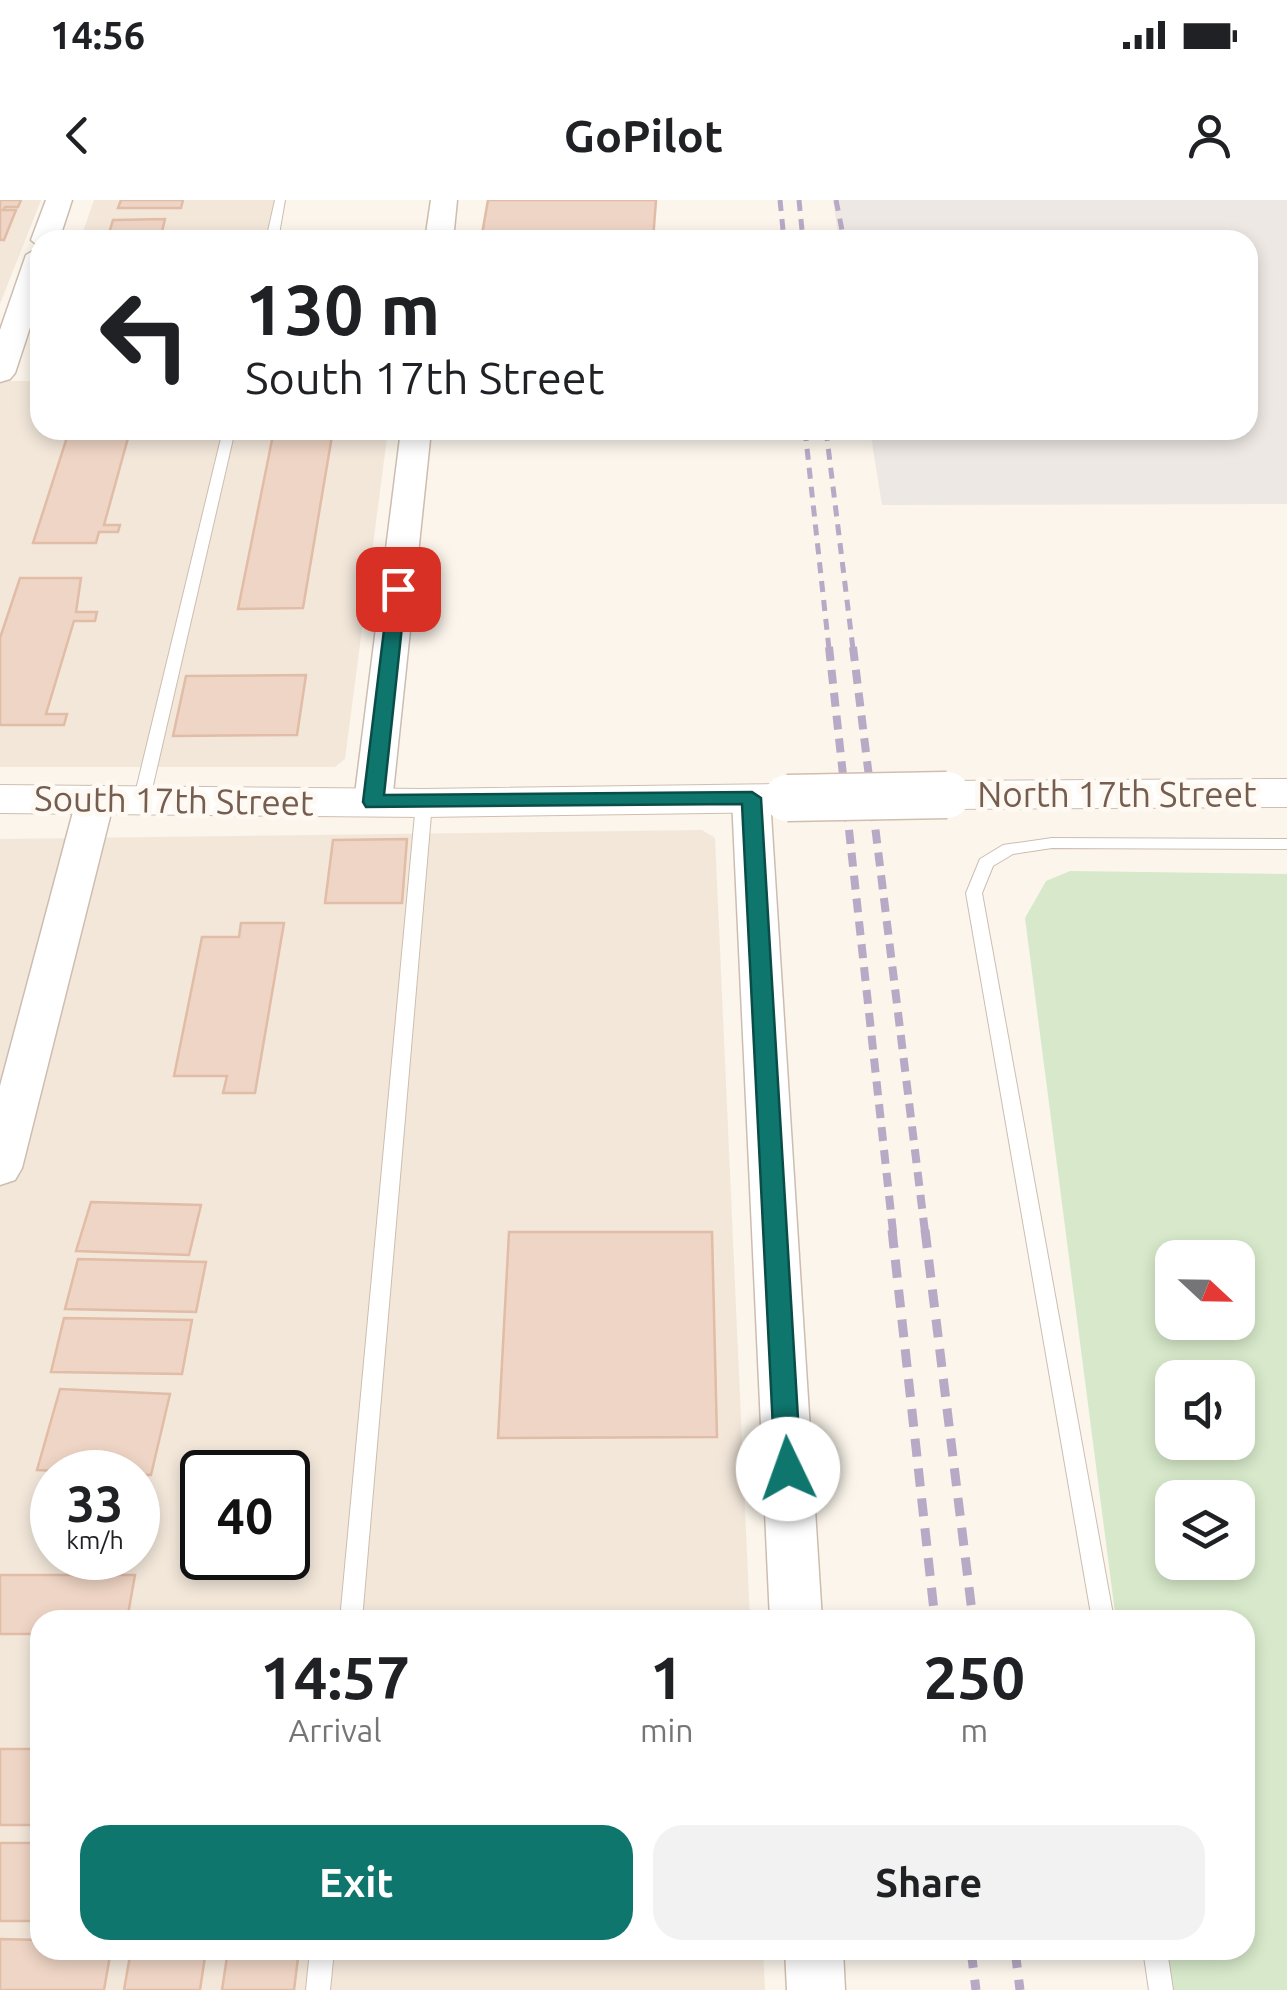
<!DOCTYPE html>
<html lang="en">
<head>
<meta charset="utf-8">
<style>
  :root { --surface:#fff; --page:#f2f2f2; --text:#202124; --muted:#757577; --accent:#0f766e }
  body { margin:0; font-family:Ubuntu,sans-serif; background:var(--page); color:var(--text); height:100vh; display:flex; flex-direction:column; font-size:38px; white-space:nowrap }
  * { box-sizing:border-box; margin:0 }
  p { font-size:32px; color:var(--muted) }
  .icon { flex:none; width:55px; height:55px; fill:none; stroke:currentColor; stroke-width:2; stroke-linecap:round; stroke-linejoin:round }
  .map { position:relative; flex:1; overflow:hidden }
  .sheet { position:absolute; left:30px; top:1410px; width:1225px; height:350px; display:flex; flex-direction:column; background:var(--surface); border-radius:30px; box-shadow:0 5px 15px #0003 }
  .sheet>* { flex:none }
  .banner { position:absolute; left:30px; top:30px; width:1228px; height:210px; border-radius:30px; box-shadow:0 5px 15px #0003; background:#fff; color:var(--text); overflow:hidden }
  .needle { width:65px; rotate:112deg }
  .tools { position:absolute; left:1155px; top:1040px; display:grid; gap:20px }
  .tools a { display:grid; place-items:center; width:100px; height:100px; border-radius:20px; background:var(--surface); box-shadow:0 5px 15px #0003; font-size:50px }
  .speed { position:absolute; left:30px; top:1250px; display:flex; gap:20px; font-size:50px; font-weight:700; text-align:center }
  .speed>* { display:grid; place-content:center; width:130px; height:130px; border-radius:50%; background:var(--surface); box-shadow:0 5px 15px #0003; line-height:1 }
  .speed small { font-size:25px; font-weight:400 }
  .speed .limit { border:5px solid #111; border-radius:15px; background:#fff; color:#111 }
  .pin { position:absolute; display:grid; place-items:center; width:85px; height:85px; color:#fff; margin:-42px; border-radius:20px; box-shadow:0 5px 15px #0006 }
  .me { position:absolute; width:110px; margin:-55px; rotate:357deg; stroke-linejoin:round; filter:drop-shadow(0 0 8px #0008) }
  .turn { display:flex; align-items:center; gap:35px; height:210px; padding:0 50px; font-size:45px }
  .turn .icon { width:130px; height:130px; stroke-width:2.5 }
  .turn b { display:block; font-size:70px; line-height:85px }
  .eta { display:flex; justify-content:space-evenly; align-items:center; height:170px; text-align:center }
  .eta b { font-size:60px; font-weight:700; line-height:70px }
  .cta { display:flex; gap:20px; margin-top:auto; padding:20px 50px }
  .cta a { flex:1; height:115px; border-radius:30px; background:var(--accent); color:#fff; font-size:40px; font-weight:700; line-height:115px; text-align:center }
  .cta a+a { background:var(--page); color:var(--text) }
  .status { display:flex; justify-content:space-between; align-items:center; height:70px; padding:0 50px; background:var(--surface); direction:ltr }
  .status svg { height:28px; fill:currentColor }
  header { display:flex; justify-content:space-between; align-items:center; height:130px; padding:0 50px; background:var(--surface); font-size:45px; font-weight:700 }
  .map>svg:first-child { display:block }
  .residential { fill:#f3e7da; fill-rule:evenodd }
  .industrial { fill:#ede8e3 }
  .green { fill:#d7e9ca; fill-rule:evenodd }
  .building { fill:#efd5c5; stroke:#e1bca6; stroke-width:2.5 }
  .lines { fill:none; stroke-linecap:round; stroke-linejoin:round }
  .service-casing { stroke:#cdbdb1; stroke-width:2 }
  .tertiary-casing { stroke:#cdbdb1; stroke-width:3 }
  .secondary-casing { stroke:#d0beaf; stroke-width:2 }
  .service { fill:#fff; fill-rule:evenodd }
  .tertiary { fill:#fff; fill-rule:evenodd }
  .secondary { fill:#fff; fill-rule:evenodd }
  .rail-far2 { stroke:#b8a9c6; stroke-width:5; stroke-dasharray:11 8; stroke-linecap:butt }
  .rail-far1 { stroke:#b8a9c6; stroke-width:8; stroke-dasharray:14 9; stroke-linecap:butt }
  .rail { stroke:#b8a9c6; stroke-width:9; stroke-dasharray:18 12; stroke-linecap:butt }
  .secondary-bridge-casing { stroke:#d0beaf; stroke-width:49; stroke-linecap:butt }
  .secondary-bridge { stroke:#fff; stroke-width:46 }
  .route { fill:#0f766e; stroke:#0a4d48; stroke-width:2.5 }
  .labels { text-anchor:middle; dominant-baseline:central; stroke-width:10; stroke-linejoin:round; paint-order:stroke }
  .street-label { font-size:35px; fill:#755d4f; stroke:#fef9f2 }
</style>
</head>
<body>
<div class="status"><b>14:56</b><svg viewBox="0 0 49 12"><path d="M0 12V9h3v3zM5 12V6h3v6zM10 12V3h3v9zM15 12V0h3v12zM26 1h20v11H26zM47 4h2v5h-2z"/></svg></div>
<header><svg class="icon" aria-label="back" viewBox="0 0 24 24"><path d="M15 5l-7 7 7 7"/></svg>GoPilot<svg class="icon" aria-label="person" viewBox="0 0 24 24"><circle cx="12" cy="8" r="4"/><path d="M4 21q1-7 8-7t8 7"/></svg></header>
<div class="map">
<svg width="1287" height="1790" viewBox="0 0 1287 1790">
  <rect width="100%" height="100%" fill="#fbf5eb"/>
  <path class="residential" d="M0 0H41L0 104Z
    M94 0H280L270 40H80Z
    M0 181H40V230H388L345 559 335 567H0Z
    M702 630 715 638 750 1420H40V1750H763L765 1790H0V639ZM52 1272H138V1358H52ZM202 1272H288V1358H202Z"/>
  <path class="industrial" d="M833 0H1287V304L882 305 870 230H1248V40H839Z"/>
  <path class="green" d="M1070 671 1287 674V1790H1164L1159 1750H1245V1420H1116L1025 718 1046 681ZM1172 1058H1238V1122H1172ZM1172 1178H1238V1242H1172ZM1172 1298H1238V1362H1172Z"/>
  <path class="building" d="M0 0H21L18 7H5L3 10H16L4 40H0Z
    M121 0H183L181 8H118Z
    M488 0H656L653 40H481Z
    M165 19 160 40H107L113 20Z
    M274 230H333L303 408 238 409Z
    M69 231H147L145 238H128L104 325H120L118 332H99L96 343H33Z
    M20 378H81L76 412H97L95 421H74L46 514H67L64 525H0V438Z
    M306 475 297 535 173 536 186 476Z
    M407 639 402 703H325L333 640Z
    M241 723H284L255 893H223L227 876H174L202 737H239Z
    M91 1002 201 1005 189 1055 76 1051Z
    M509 1032H712L717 1237 498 1238Z
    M78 1059 206 1062 196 1112 65 1109Z
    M64 1118 192 1120 182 1174 51 1172Z
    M60 1189 170 1194 151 1275 37 1270Z
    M0 1375H135L127 1420H40V1434H0Z
    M0 1549H40V1625H0Z
    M0 1643H40V1721H0Z
    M0 1739 40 1740V1750H111L104 1790H0Z
    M131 1750H206L200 1790H124Z
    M228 1750H299L294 1790H222Z"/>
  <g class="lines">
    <g class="service-casing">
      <path id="service" d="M275 0H285L278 40H266Z
        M223 230H235L150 598 142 603 134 598Z
        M424 598 432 603 362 1420H340L416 603Z
        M1052 638 1287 639V649L1052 648 1013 654 993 666 982 693 1114 1420H1092L966 693 980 659 1003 645Z
        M310 1750H334L330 1790H306Z
        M1143 1750H1167L1173 1790H1149Z"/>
    </g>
    <g class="tertiary-casing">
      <path id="tertiary" d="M46 0H72L59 40H40V97L15 173 10 179 0 182V130L26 55 40 47 31 40Z
        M431 0H457L453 40H425Z
        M401 230H431L392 602 386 610 373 614 360 610 354 602Z
        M96 585 109 589 115 597 22 968 15 980 0 985V886L77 597 83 589Z
        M751 586 764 590 770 598 822 1420H770L732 598 738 590Z
        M785 1750H843L845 1790H787Z"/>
    </g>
    <g class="secondary-casing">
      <path id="secondary" d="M1287 579V607L947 609 932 605 925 595 932 585 947 581Z
        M787 584 802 588 809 598 802 608 787 612 424 617 0 613V585L424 589Z"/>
    </g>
    <use href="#service" class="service"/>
    <use href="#tertiary" class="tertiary"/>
    <use href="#secondary" class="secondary"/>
    <path class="rail-far2" d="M780 0 784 40
      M799 0 803 40
      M836 0 844 40
      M805 230 829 449
      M826 230 853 449"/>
    <path class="rail-far1" d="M829 447 893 1032
      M853 447 925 1032"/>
    <path class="rail" d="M892 1030 935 1420
      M925 1030 973 1420
      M971 1750 976 1790
      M1015 1750 1020 1790"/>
    <g class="secondary-bridge-casing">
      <path id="secondary-bridge" d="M787 598 947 595"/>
    </g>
    <use href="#secondary-bridge" class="secondary-bridge"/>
  </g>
  <path class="route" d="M398 384 406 389 384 595 752 592 761 598 801 1269 797 1277 788 1280 779 1277 775 1269 742 604 366 607 363 602 389 389Z"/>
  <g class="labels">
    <g class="street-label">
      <text x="1117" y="594">North 17th Street</text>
      <text transform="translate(174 600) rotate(1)">South 17th Street</text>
    </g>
  </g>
</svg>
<div class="tools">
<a><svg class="needle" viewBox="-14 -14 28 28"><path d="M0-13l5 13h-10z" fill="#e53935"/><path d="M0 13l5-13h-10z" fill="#757577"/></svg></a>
<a><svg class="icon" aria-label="sound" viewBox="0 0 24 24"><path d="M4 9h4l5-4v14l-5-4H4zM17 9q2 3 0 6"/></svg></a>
<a><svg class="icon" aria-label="layers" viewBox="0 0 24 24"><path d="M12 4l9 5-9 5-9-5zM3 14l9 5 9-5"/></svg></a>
</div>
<div class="speed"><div>33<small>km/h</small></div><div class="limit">40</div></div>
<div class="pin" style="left:398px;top:389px;background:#d93025"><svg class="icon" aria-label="arrive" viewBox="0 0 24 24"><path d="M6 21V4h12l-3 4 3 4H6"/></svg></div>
<svg class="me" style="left:788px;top:1269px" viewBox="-20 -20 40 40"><circle r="19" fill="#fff"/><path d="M0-13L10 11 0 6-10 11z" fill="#0f766e"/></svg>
<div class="banner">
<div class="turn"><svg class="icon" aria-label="left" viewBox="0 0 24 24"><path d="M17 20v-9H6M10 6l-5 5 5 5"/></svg><div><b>130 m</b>South 17th Street</div></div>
</div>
<section class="sheet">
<div class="eta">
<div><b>14:57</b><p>Arrival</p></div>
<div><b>1</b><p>min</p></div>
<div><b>250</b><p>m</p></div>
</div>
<div class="cta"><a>Exit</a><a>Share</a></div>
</section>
</div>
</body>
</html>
